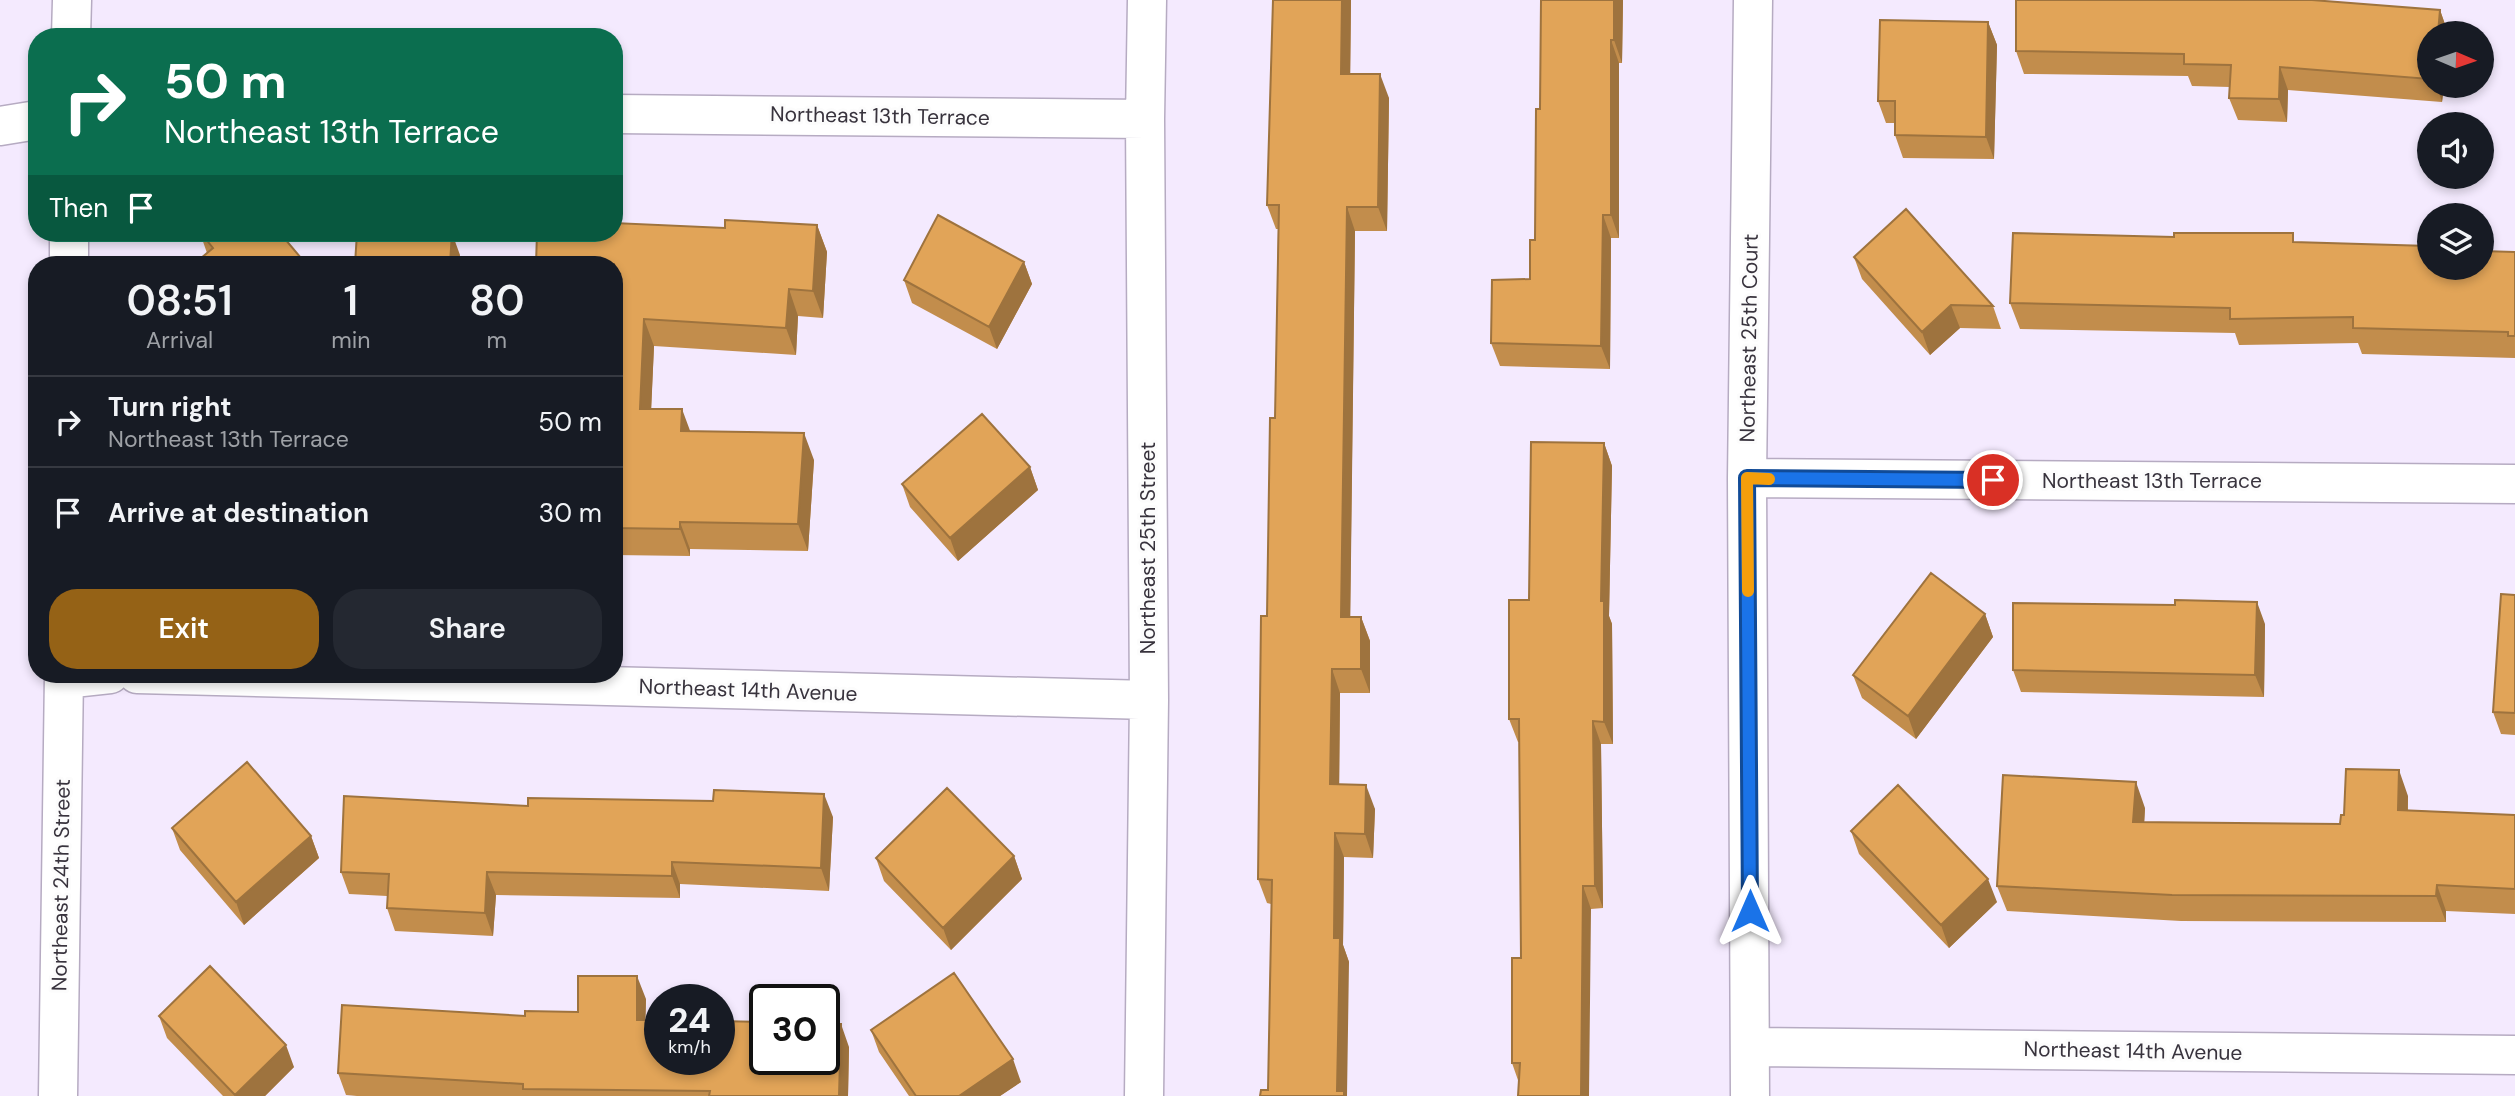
<!DOCTYPE html>
<html lang="en">
<head>
<meta charset="utf-8">
<style>
  :root { --surface:#171b24; --page:#242831; --text:#f1f3f6; --muted:#9ea1a6; --line:#363941; --accent:#956216 }
  body { margin:0; font-family:"DM Sans",sans-serif; background:var(--page); color:var(--text); height:100vh; display:flex; flex-direction:column; font-size:26px; white-space:nowrap }
  * { box-sizing:border-box; margin:0 }
  p { font-size:23px; color:var(--muted) }
  .icon { flex:none; width:38px; height:38px; fill:none; stroke:currentColor; stroke-width:2; stroke-linecap:round; stroke-linejoin:round }
  .map { position:relative; flex:1; overflow:hidden }
  .details { position:absolute; left:28px; top:256px; width:595px; height:427px; display:flex; flex-direction:column; background:var(--surface); border-radius:28px; box-shadow:0 4px 10px #0003 }
  .details>* { flex:none }
  .banner { position:absolute; left:28px; top:28px; width:595px; height:214px; border-radius:28px; box-shadow:0 4px 10px #0003; background:#0b6e4f; color:#fff; overflow:hidden }
  .needle { width:46px; rotate:92deg }
  .controls { position:absolute; left:2417px; top:21px; display:grid; gap:14px }
  .controls a { display:grid; place-items:center; width:77px; height:77px; border-radius:50%; background:var(--surface); box-shadow:0 4px 10px #0003; font-size:35px }
  .speed { position:absolute; left:644px; top:984px; display:flex; gap:14px; font-size:35px; font-weight:700; text-align:center }
  .speed>* { display:grid; place-content:center; width:91px; height:91px; border-radius:50%; background:var(--surface); box-shadow:0 4px 10px #0003; line-height:1 }
  .speed small { font-size:18px; font-weight:400 }
  .speed .limit { border:4px solid #111; border-radius:10px; background:#fff; color:#111 }
  .pin { position:absolute; display:grid; place-items:center; width:60px; height:60px; color:#fff; margin:-30px; border:4px solid #fff; border-radius:50%; box-shadow:0 2px 7px #0007 }
  .me { position:absolute; width:77px; margin:-38px; rotate:0deg; stroke-linejoin:round; filter:drop-shadow(0 0 5px #0008) }
  .turn { display:flex; align-items:center; gap:24px; height:147px; padding:0 21px; font-size:32px }
  .turn .icon { width:91px; height:91px; stroke-width:2.5 }
  .turn b { display:block; font-size:49px; line-height:60px }
  .then { display:flex; align-items:center; height:66px; padding:0 21px; background:#0003; gap:14px; font-size:26px }
  .eta { display:flex; justify-content:space-evenly; align-items:center; height:119px; text-align:center }
  .eta b { font-size:42px; font-weight:600; line-height:49px }
  .action { display:flex; gap:14px; margin-top:auto; padding:14px 21px }
  .action a { flex:1; height:80px; border-radius:28px; background:var(--accent); color:#fff; font-size:28px; font-weight:600; line-height:80px; text-align:center }
  .action a+a { background:var(--page); color:var(--text) }
  ul { padding:0; list-style:none }
  li { display:flex; align-items:center; gap:21px; height:91px; padding:0 21px; border-top:2px solid var(--line) }
  li div { flex:1 }
  li b { display:block; font-size:26px }
  li em { font-style:normal }
  .map>svg:first-child { display:block }
  .lines { fill:none; stroke-linecap:round; stroke-linejoin:round }
  .minor-casing { stroke:#b6abc2; stroke-width:41 }
  .minor { stroke:#fff; stroke-width:38 }
  .wall { fill:#c28d4c }
  .shaded-wall { fill:#9e733e }
  .building { fill:#e1a458; stroke:#9e733e; stroke-width:2 }
  .route-casing { stroke:#114b97; stroke-width:18 }
  .route { stroke:#1a73e8; stroke-width:12 }
  .slow { stroke:#f59e0b; stroke-width:12 }
  .labels { text-anchor:middle; dominant-baseline:central; stroke-width:6; stroke-linejoin:round; paint-order:stroke }
  .street-label { font-size:21px; fill:#38333d; stroke:#fcfcfc }
</style>
</head>
<body>
<div class="map">
<svg width="2515" height="1096" viewBox="0 0 2515 1096">
  <rect width="100%" height="100%" fill="#f4eafe"/>
  <g class="lines">
    <g class="minor-casing">
      <path id="minor" d="M71 37 72 0
        M614 114 1145 119
        M0 126 37 120
        M69 264V233
        M1747 478 2515 484
        M137 674 1149 700
        M64 679 110 674
        M1751 1047 2515 1055
        M58 1096 64 674
        M1144 1096 1149 700 1145 119 1147 0
        M1750 1096 1747 478 1753 0"/>
    </g>
    <use href="#minor" class="minor"/>
  </g>
  <path class="wall" d="M1273 0H1351L1350 74 1389 98 1387 231H1355L1350 617H1361L1370 641V693H1340L1339 784 1375 809 1373 858 1344 857 1343 945 1349 962 1268 1090 1271 904 1267 903 1258 879 1275 418 1278 229H1276L1267 205Z
    M1541 0H1623L1622 63H1619V238H1611L1610 369 1500 366 1491 343 1530 279 1535 240 1540 109Z
    M2440 10 2448 33H2429V86H2444L2442 102 2288 90 2287 122 2238 120 2229 98 2230 87 2192 86 2188 76 2024 74 2016 51Z
    M1988 22 1997 45 1994 159 1903 158 1895 135V123H1886L1878 101Z
    M817 225 827 252 823 318 798 316 796 355 654 346 651 409 690 431 814 460 808 551 690 549V556L614 555V264L725 228Z
    M200 233H280L207 253Z
    M2297 243 2429 268 2515 252V358L2362 354 2358 343 2239 345 2235 333 2020 329 2010 303Z
    M1854 257 1993 306 2001 329 1960 328 1930 355 1862 279Z
    M1024 262 1032 284 997 349 912 303 904 280Z
    M1604 443 1612 466 1609 616 1612 624 1613 744H1601L1603 908 1591 909 1519 1083 1512 1063 1521 958 1519 742H1518L1509 719 1529 600Z
    M1030 467 1038 490 958 561 910 507 902 484Z
    M2515 595V735L2501 734 2493 712Z
    M1985 614 1993 637 1916 739 1862 698 1853 675Z
    M2265 624 2264 697 2021 692 2013 670Z
    M2408 796V810L2515 815V914L2446 911V922L2181 921 2007 911 1997 886 2145 808 2144 822 2340 824 2344 815Z
    M528 806 833 817 829 891 680 884V898L496 895 493 936 395 931 387 908V896L349 894 341 872Z
    M172 828 311 836 319 858 244 925 180 850Z
    M1851 831 1997 902 1949 948 1859 854Z
    M1014 856 1022 879 951 950 884 881 876 858Z
    M646 999 645 1020 849 1047 848 1096H357L346 1095 338 1073 525 1016 578 1012Z
    M159 1016 294 1067 265 1096H223L167 1038Z
    M871 1030 1021 1082 1000 1096H909L879 1052Z"/>
  <path class="shaded-wall" d="M1342 0H1351L1350 98 1341 74Z
    M1614 0H1623L1622 63 1614 40Z
    M2440 10 2448 33H2438Z
    M1988 22 1997 45 1994 159 1986 137Z
    M1611 40 1619 63V238L1611 215Z
    M2280 67 2288 90 2287 122 2279 99Z
    M1380 74 1389 98 1387 231 1378 207Z
    M2437 86H2444L2442 102Z
    M1347 207 1355 231 1350 641 1341 617Z
    M1603 215 1611 238 1610 369 1601 346Z
    M817 225 827 252 823 318 813 291Z
    M452 233 460 255 459 264H450Z
    M1024 262 1032 284 997 349 989 327Z
    M789 289 798 316 796 355 786 328Z
    M1951 305 1960 328 1930 355 1922 332Z
    M644 319 654 346 650 436 640 409Z
    M682 409 692 436 681 431Z
    M804 433 814 460 808 551 798 524Z
    M1604 443 1612 466 1609 616 1612 624 1613 744 1604 722 1601 601Z
    M1030 467 1038 490 958 561 950 538Z
    M680 522 690 549V556L680 529Z
    M2257 602 2265 624 2264 697 2255 675Z
    M1985 614 1993 637 1916 739 1908 716Z
    M1361 617 1370 641V693L1361 669Z
    M1332 669 1340 693 1339 808 1330 784Z
    M1593 721 1601 744 1603 908 1595 886Z
    M2399 770 2408 796 2407 836 2398 810Z
    M2136 782 2145 808 2143 848 2133 822Z
    M1366 785 1375 809 1373 858 1365 834Z
    M824 794 833 817 829 891 821 868Z
    M1335 833 1344 857 1343 945 1349 962 1347 1096H1339L1337 1091 1334 938Z
    M311 836 319 858 244 925 236 902Z
    M1014 856 1022 879 951 950 943 928Z
    M672 862 680 884V898L672 876Z
    M487 872 496 895 493 936 485 913Z
    M1988 879 1997 902 1949 948 1941 925Z
    M2437 885 2446 911V922L2436 896Z
    M1583 886 1591 909 1589 1096H1581Z
    M637 976 646 999 645 1042 637 1020Z
    M841 1024 849 1047 848 1096H839Z
    M286 1045 294 1067 265 1096H236L235 1095Z
    M1013 1059 1021 1082 1000 1096H959Z"/>
  <path class="building" d="M1273 0H1342L1341 74H1380L1378 207H1347L1341 617H1361V669H1332L1330 784 1366 785 1365 834 1335 833 1334 938H1340L1337 1091H1344V1096H1260L1261 1090H1268L1272 880 1258 879 1261 616H1267L1270 418H1275L1279 205H1267Z
    M1541 0H1614V40H1611V215H1603L1601 346 1491 343 1492 280 1530 279V240H1535L1536 109H1540Z
    M2016 0H2312L2440 10 2438 33H2429V79L2280 67 2279 99 2229 98 2231 65 2184 64V54L2016 51Z
    M1880 20 1988 22 1986 137 1895 135V101H1878Z
    M1906 209 1993 306 1951 305 1922 332 1854 257Z
    M938 215 1024 262 989 327 904 280Z
    M725 220 817 225 813 291 789 289 786 328 644 319 640 409H682L681 431 804 433 798 524 680 522V529L614 528V264H536L537 233H614V223L725 228Z
    M201 233H280L306 264H194L213 248Z
    M357 233H452L450 264H355Z
    M2013 233 2174 237V233H2293V242L2429 246V268H2482V251L2515 252V336H2508V332L2353 328V317L2230 319V308L2010 303Z
    M982 414 1030 467 950 538 902 484Z
    M1531 442 1604 443 1601 601H1604V722L1593 721 1595 886H1583L1581 1096H1518L1520 1063H1512V958H1521L1519 719H1509V600H1529Z
    M1931 573 1985 614 1908 716 1853 675Z
    M2501 594 2515 595V713L2493 712Z
    M2175 600 2257 602 2255 675 2013 670V603L2175 605Z
    M247 762 311 836 236 902 172 828Z
    M2346 769 2399 770 2398 810 2515 815V889L2437 885 2436 896 2172 895 1997 886 2003 775 2136 782 2133 822 2340 824 2341 815H2344Z
    M1898 785 1988 879 1941 925 1851 831Z
    M947 788 1014 856 943 928 876 858Z
    M714 790 824 794 821 868 672 862V876L487 872 485 913 387 908 389 874 341 872 344 796 528 806V798L713 801Z
    M210 966 286 1045 235 1095 159 1016Z
    M954 973 1013 1059 959 1096H916L871 1030Z
    M578 976H637V1020H660V1059H719V1021L765 1022V1059H824V1024H841L839 1096H709L710 1091 523 1089V1084L338 1073 342 1005 525 1016V1011L578 1012Z"/>
  <g class="lines">
    <g class="route-casing">
      <path id="route" d="M1750 911 1747 478 1993 480"/>
    </g>
    <use href="#route" class="route"/>
    <path class="slow" d="M1748 591 1747 478 1769 479"/>
  </g>
  <g class="labels">
    <g class="street-label">
      <text transform="translate(880 116) rotate(1)">Northeast 13th Terrace</text>
      <text transform="translate(1749 338) rotate(-89)">Northeast 25th Court</text>
      <text x="2152" y="481">Northeast 13th Terrace</text>
      <text transform="translate(1148 548) rotate(-90)">Northeast 25th Street</text>
      <text transform="translate(748 690) rotate(2)">Northeast 14th Avenue</text>
      <text transform="translate(61 885) rotate(-89)">Northeast 24th Street</text>
      <text transform="translate(2133 1051) rotate(1)">Northeast 14th Avenue</text>
    </g>
  </g>
</svg>
<div class="controls">
<a><svg class="needle" viewBox="-14 -14 28 28"><path d="M0-13l5 13h-10z" fill="#e53935"/><path d="M0 13l5-13h-10z" fill="#9ea1a6"/></svg></a>
<a><svg class="icon" aria-label="sound" viewBox="0 0 24 24"><path d="M4 9h4l5-4v14l-5-4H4zM17 9q2 3 0 6"/></svg></a>
<a><svg class="icon" aria-label="layers" viewBox="0 0 24 24"><path d="M12 4l9 5-9 5-9-5zM3 14l9 5 9-5"/></svg></a>
</div>
<div class="speed"><div>24<small>km/h</small></div><div class="limit">30</div></div>
<div class="pin" style="left:1993px;top:480px;background:#d93025"><svg class="icon" aria-label="arrive" viewBox="0 0 24 24"><path d="M6 21V4h12l-3 4 3 4H6"/></svg></div>
<svg class="me" style="left:1750px;top:911px" viewBox="-20 -20 40 40"><path d="M0-17L14 15 0 8-14 15z" fill="#1a73e8" stroke="#fff" stroke-width="4"/></svg>
<div class="banner">
<div class="turn"><svg class="icon" aria-label="right" viewBox="0 0 24 24"><path d="M7 20v-9h11M14 6l5 5-5 5"/></svg><div><b>50 m</b>Northeast 13th Terrace</div></div>
<div class="then">Then<svg class="icon" aria-label="arrive" viewBox="0 0 24 24"><path d="M6 21V4h12l-3 4 3 4H6"/></svg></div>
</div>
<section class="details">
<div class="eta">
<div><b>08:51</b><p>Arrival</p></div>
<div><b>1</b><p>min</p></div>
<div><b>80</b><p>m</p></div>
</div>
<ul>
<li><svg class="icon" aria-label="right" viewBox="0 0 24 24"><path d="M7 20v-9h11M14 6l5 5-5 5"/></svg><div><b>Turn right</b><p>Northeast 13th Terrace</p></div><em>50 m</em></li>
<li><svg class="icon" aria-label="arrive" viewBox="0 0 24 24"><path d="M6 21V4h12l-3 4 3 4H6"/></svg><div><b>Arrive at destination</b></div><em>30 m</em></li>
</ul>
<div class="action"><a>Exit</a><a>Share</a></div>
</section>
</div>
</body>
</html>
